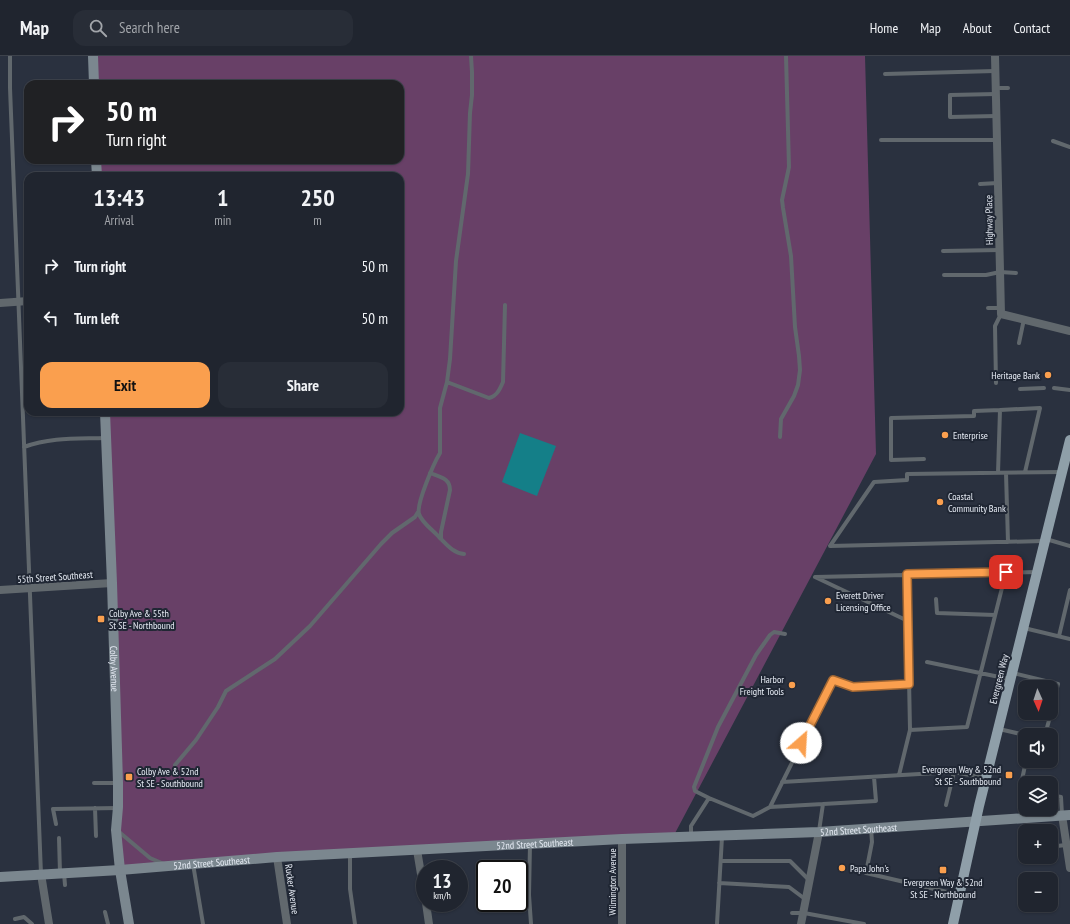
<!DOCTYPE html>
<html lang="en">
<head>
<meta charset="utf-8">
<style>
  :root { --surface:#20252f; --page:#282d37; --text:#f1f3f6; --muted:#a2a5aa; --line:#3d424b; --accent:#fa9f4e }
  body { margin:0; font-family:"PT Sans Narrow",sans-serif; background:var(--page); color:var(--text); height:100vh; display:flex; flex-direction:column; font-size:15px; white-space:nowrap }
  * { box-sizing:border-box; margin:0 }
  p { font-size:13px; color:var(--muted) }
  .icon { flex:none; width:22px; height:22px; fill:none; stroke:currentColor; stroke-width:2; stroke-linecap:round; stroke-linejoin:round }
  .map { position:relative; flex:1; overflow:hidden }
  .sheet { position:absolute; left:24px; top:116px; width:380px; height:244px; display:flex; flex-direction:column; background:var(--surface); border-radius:12px; box-shadow:0 1px 3px #0004,0 0 0 1px var(--line) }
  .sheet>* { flex:none }
  .guide { position:absolute; left:24px; top:24px; width:380px; height:84px; border-radius:12px; box-shadow:0 1px 3px #0004,0 0 0 1px var(--line); background:#202124; color:#fff; overflow:hidden }
  .needle { width:26px; rotate:177deg }
  .controls { position:absolute; left:1018px; top:624px; display:grid; gap:8px }
  .controls a { display:grid; place-items:center; width:40px; height:40px; border-radius:8px; background:var(--surface); box-shadow:0 1px 3px #0004,0 0 0 1px var(--line); font-size:20px }
  .speed { position:absolute; left:416px; top:804px; display:flex; gap:8px; font-size:20px; font-weight:700; text-align:center }
  .speed>* { display:grid; place-content:center; width:52px; height:52px; border-radius:50%; background:var(--surface); box-shadow:0 1px 3px #0004,0 0 0 1px var(--line); line-height:1 }
  .speed small { font-size:10px; font-weight:400 }
  .speed .limit { border:2px solid #111; border-radius:6px; background:#fff; color:#111 }
  .pin { position:absolute; display:grid; place-items:center; width:34px; height:34px; color:#fff; margin:-17px; border-radius:8px; box-shadow:0 2px 6px #0006 }
  .me { position:absolute; width:44px; margin:-22px; rotate:26deg; stroke-linejoin:round; filter:drop-shadow(0 0 3px #0008) }
  .turn { display:flex; align-items:center; gap:14px; height:84px; padding:0 16px; font-size:18px }
  .turn .icon { width:52px; height:52px; stroke-width:2.5 }
  .turn b { display:block; font-size:28px; line-height:34px }
  .eta { display:flex; justify-content:space-evenly; align-items:center; height:68px; text-align:center }
  .eta b { font-size:24px; font-weight:800; line-height:28px }
  .button { display:flex; gap:8px; margin-top:auto; padding:8px 16px }
  .button a { flex:1; height:46px; border-radius:12px; background:var(--accent); color:#111; font-size:16px; font-weight:800; line-height:46px; text-align:center }
  .button a+a { background:var(--page); color:var(--text) }
  ul { padding:0; list-style:none }
  li { display:flex; align-items:center; gap:12px; height:52px; padding:0 16px }
  li div { flex:1 }
  li b { display:block; font-size:15px }
  li em { font-style:normal }
  header { display:flex; align-items:center; gap:24px; box-sizing:border-box; height:56px; padding:0 20px; background:var(--surface); border-bottom:1px solid var(--line) }
  header strong { font-size:19px }
  nav { display:flex; gap:22px; margin-inline-start:auto; font-size:14px }
  .search { width:280px; height:36px; background:var(--page); display:flex; align-items:center; gap:10px; box-sizing:border-box; padding:0 14px; border-radius:12px; color:var(--muted); font-size:15px }
  .map>svg:first-child { display:block }
  .green { fill:#684067 }
  .water { fill:#147f88 }
  .lines { fill:none; stroke-linecap:round; stroke-linejoin:round }
  .lane { stroke:#61686d; stroke-width:4 }
  .street { stroke:#61686d; stroke-width:8 }
  .secondary { stroke:#7b878f; stroke-width:10 }
  .primary { stroke:#8f9fa9; stroke-width:10 }
  .route-casing { stroke:#a26733; stroke-width:10 }
  .route { stroke:#fa9f4e; stroke-width:7 }
  .poi-dot { fill:#fa9f4e; stroke:#202734; stroke-width:1.5 }
  .labels { text-anchor:middle; dominant-baseline:central; stroke-width:4; stroke-linejoin:round; paint-order:stroke }
  .street-label { font-size:10px; fill:#e6ebf4; stroke:#202734 }
  .poi-label { font-size:10px; fill:#e6ebf4; stroke:#202734; text-anchor:start }
</style>
</head>
<body>
<header>
<strong>Map</strong>
<div class="search"><svg class="icon" aria-label="search" viewBox="0 0 24 24"><circle cx="10" cy="10" r="6"/><path d="M15 15l6 6"/></svg>Search here</div>
<nav><a>Home</a><a>Map</a><a>About</a><a>Contact</a></nav>
</header>
<div class="map">
<svg width="1070" height="868" viewBox="0 0 1070 868">
  <rect width="100%" height="100%" fill="#2a313f"/>
  <path class="green" d="M93 0H865L876 398 673 781 120 814 105 356H400V120H97L96 104H400V28H94Z"/>
  <path class="water" d="M520 377 556 390 537 440 502 426Z"/>
  <g class="lines">
    <path class="lane" d="M10 0V32L41 818
      M885 18 995 15
      M996 32H1008
      M996 38 950 39V61L996 60
      M881 84H997
      M1053 85 1070 91
      M980 128 998 127
      M986 176 999 175
      M943 195 1000 194
      M944 219H986L1000 216 1016 217
      M988 252H1001
      M1019 287 1024 263
      M447 326 489 342C497 340 500 333 503 326L505 249
      M996 327 995 270 1001 258
      M1054 332 1070 334
      M1020 333 1044 332
      M780 381 781 363 794 340 798 329 800 314 799 300 795 271 791 200 783 152 782 144 789 111 786 0
      M24 391C51 381 78 383 105 382
      M924 403 891 404V362L974 360V355L1000 354
      M430 417C440 421 450 422 450 434L441 476V483
      M998 417 1000 354 1040 352 1025 416
      M1006 417 1008 486
      M1046 483 1070 490
      M1043 485 830 490 874 426 907 424V418L1062 416
      M464 498C453 497 447 489 439 481 433 474 422 467 419 458 416 448 434 407 440 397V352L447 326 450 303 456 205 468 118 470 57 472 39V16L471 0
      M936 543 937 557 995 559
      M908 565 815 521 1038 516
      M1024 572 1070 583
      M1059 580 1070 534
      M927 606 1009 623
      M1013 617 1058 628 1051 655
      M999 673 1025 679
      M910 674 967 671 1006 516
      M1045 679 1051 657
      M175 709 196 684 218 651 226 635 275 603 310 570 381 488 392 477 415 461 418 456
      M899 719 910 674 907 518
      M782 726 954 716 986 722
      M94 727H117
      M1025 734 1020 733 1026 705
      M1051 739 1061 741 1062 759
      M709 742 695 735 694 731 718 671 756 599 770 579 774 576 785 578
      M946 749 954 716
      M770 751 833 624 853 631 909 628
      M95 752 96 780
      M56 768 53 753 118 752
      M871 772 872 786 866 817 960 839
      M118 775 150 802 164 808
      M819 775 823 748
      M691 780V770L709 742 753 760 770 751 876 745 874 721
      M59 782 60 817
      M530 788 529 839 531 868
      M1057 790 1066 789
      M350 798V833L355 868
      M721 805H790L809 824
      M193 808 203 868
      M64 817 65 829
      M719 827 789 831 805 843
      M105 856 108 868
      M792 857H804L864 868
      M15 863 24 861 32 868
      M717 868 722 781"/>
    <path class="street" d="M995 0 1001 258 1070 275
      M0 247 28 245
      M0 534 112 527
      M1062 759 1070 812
      M417 794 425 842
      M277 801 287 868
      M41 818 49 868
      M426 847 429 868
      M622 868V783
      M801 868 819 776"/>
    <g class="secondary">
      <path d="M93 0 94 28"/>
      <path d="M96 104 97 120"/>
      <path id="s1" d="M105 356 112 527 118 727V751L116 774 120 814 129 868"/>
      <path id="s2" d="M0 821 120 814 277 801 622 783 819 776 1070 759"/>
    </g>
    <path class="primary" d="M953 868 979 750 1070 384"/>
  </g>
  <g class="lines">
    <g class="route-casing">
      <path id="route" d="M801 687 833 624 853 631 909 628 907 518 1006 516"/>
    </g>
    <use href="#route" class="route"/>
  </g>
  <g class="poi-dot">
    <circle cx="1048" cy="319" r="4"/>
    <circle cx="945" cy="379" r="4"/>
    <circle cx="940" cy="446" r="4"/>
    <circle cx="828" cy="545" r="4"/>
    <rect x="97" y="559" width="8" height="8" rx="2"/>
    <circle cx="792" cy="629" r="4"/>
    <rect x="1005" y="715" width="8" height="8" rx="2"/>
    <rect x="125" y="717" width="8" height="8" rx="2"/>
    <circle cx="842" cy="812" r="4"/>
    <rect x="939" y="810" width="8" height="8" rx="2"/>
  </g>
  <g class="labels">
    <g class="street-label">
      <text transform="translate(989 164) rotate(-91)">Highway Place</text>
      <text transform="translate(55 521) rotate(-4)">55th Street Southeast</text>
      <text stroke="none"><textPath href="#s1" startOffset="257">Colby Avenue</textPath></text>
      <text transform="translate(999 623) rotate(-76)">Evergreen Way</text>
      <text stroke="none"><textPath href="#s2" startOffset="860">52nd Street Southeast</textPath></text>
      <text stroke="none"><textPath href="#s2" startOffset="536">52nd Street Southeast</textPath></text>
      <text stroke="none"><textPath href="#s2" startOffset="212">52nd Street Southeast</textPath></text>
      <text transform="translate(612 826) rotate(-90)">Wilmington Avenue</text>
      <text transform="translate(292 833) rotate(82)">Rucker Avenue</text>
    </g>
    <g class="poi-label">
      <text x="1040" y="319" text-anchor="end">Heritage Bank</text>
      <text x="953" y="379">Enterprise</text>
      <text x="948" y="440">Coastal<tspan x="948" dy="12">Community Bank</tspan></text>
      <text x="836" y="539">Everett Driver<tspan x="836" dy="12">Licensing Office</tspan></text>
      <text x="109" y="557">Colby Ave &amp; 55th<tspan x="109" dy="12">St SE - Northbound</tspan></text>
      <text x="784" y="623" text-anchor="end">Harbor<tspan x="784" dy="12">Freight Tools</tspan></text>
      <text x="1001" y="713" text-anchor="end">Evergreen Way &amp; 52nd<tspan x="1001" dy="12">St SE - Southbound</tspan></text>
      <text x="137" y="715">Colby Ave &amp; 52nd<tspan x="137" dy="12">St SE - Southbound</tspan></text>
      <text x="850" y="812">Papa John's</text>
      <text x="943" y="826" text-anchor="middle">Evergreen Way &amp; 52nd<tspan x="943" dy="12">St SE - Northbound</tspan></text>
    </g>
  </g>
</svg>
<div class="controls">
<a><svg class="needle" viewBox="-14 -14 28 28"><path d="M0-13l5 13h-10z" fill="#e53935"/><path d="M0 13l5-13h-10z" fill="#a2a5aa"/></svg></a>
<a><svg class="icon" aria-label="sound" viewBox="0 0 24 24"><path d="M4 9h4l5-4v14l-5-4H4zM17 9q2 3 0 6"/></svg></a>
<a><svg class="icon" aria-label="layers" viewBox="0 0 24 24"><path d="M12 4l9 5-9 5-9-5zM3 14l9 5 9-5"/></svg></a>
<a>+</a>
<a>−</a>
</div>
<div class="speed"><div>13<small>km/h</small></div><div class="limit">20</div></div>
<div class="pin" style="left:1006px;top:516px;background:#d93025"><svg class="icon" aria-label="arrive" viewBox="0 0 24 24"><path d="M6 21V4h12l-3 4 3 4H6"/></svg></div>
<svg class="me" style="left:801px;top:687px" viewBox="-20 -20 40 40"><circle r="19" fill="#fff"/><path d="M0-13L10 11 0 6-10 11z" fill="#fa9f4e"/></svg>
<div class="guide">
<div class="turn"><svg class="icon" aria-label="right" viewBox="0 0 24 24"><path d="M7 20v-9h11M14 6l5 5-5 5"/></svg><div><b>50 m</b>Turn right</div></div>
</div>
<section class="sheet">
<div class="eta">
<div><b>13:43</b><p>Arrival</p></div>
<div><b>1</b><p>min</p></div>
<div><b>250</b><p>m</p></div>
</div>
<ul>
<li><svg class="icon" aria-label="right" viewBox="0 0 24 24"><path d="M7 20v-9h11M14 6l5 5-5 5"/></svg><div><b>Turn right</b></div><em>50 m</em></li>
<li><svg class="icon" aria-label="left" viewBox="0 0 24 24"><path d="M17 20v-9H6M10 6l-5 5 5 5"/></svg><div><b>Turn left</b></div><em>50 m</em></li>
</ul>
<div class="button"><a>Exit</a><a>Share</a></div>
</section>
</div>
</body>
</html>
